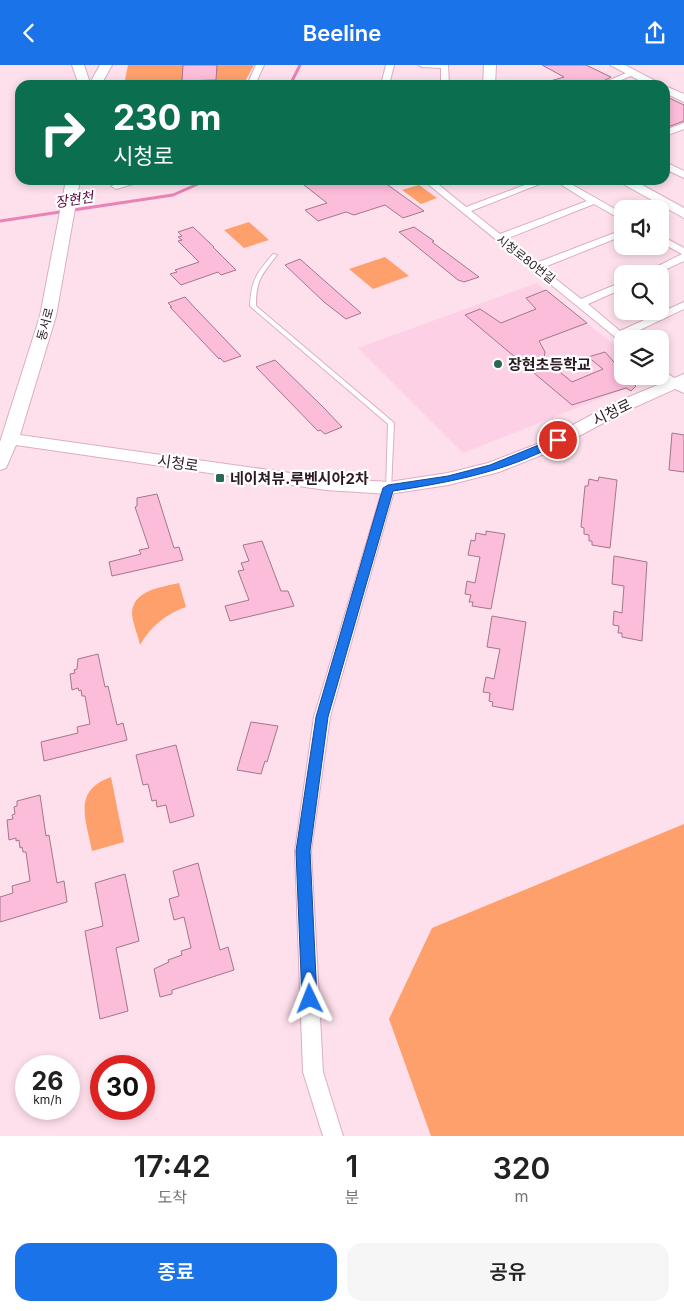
<!DOCTYPE html>
<html lang="ko">
<head>
<meta charset="utf-8">
<style>
  :root { --surface:#fff; --page:#f6f6f6; --text:#222; --muted:#767676; --accent:#1a73e8 }
  body { margin:0; font-family:Inter,"Noto Sans KR",sans-serif; background:var(--page); color:var(--text); height:100vh; display:flex; flex-direction:column; font-size:19px; white-space:nowrap }
  * { box-sizing:border-box; margin:0 }
  p { font-size:16px; color:var(--muted) }
  .icon { flex:none; width:28px; height:28px; fill:none; stroke:currentColor; stroke-width:2; stroke-linecap:round; stroke-linejoin:round }
  .map { position:relative; height:1071px; overflow:hidden }
  .sheet { display:flex; flex-direction:column; background:var(--surface); flex:1 }
  .sheet>* { flex:none }
  .guide { position:absolute; left:15px; top:15px; width:655px; height:105px; border-radius:15px; box-shadow:0 2px 8px #0003; background:#0b6e4f; color:#fff; overflow:hidden }
  .controls { position:absolute; left:614px; top:135px; display:grid; gap:10px }
  .controls a { display:grid; place-items:center; width:55px; height:55px; border-radius:10px; background:var(--surface); box-shadow:0 2px 8px #0003; font-size:25px }
  .speed { position:absolute; left:15px; top:990px; display:flex; gap:10px; font-size:25px; font-weight:700; text-align:center }
  .speed>* { display:grid; place-content:center; width:65px; height:65px; border-radius:50%; background:var(--surface); box-shadow:0 2px 8px #0003; line-height:1 }
  .speed small { font-size:12px; font-weight:400 }
  .speed .limit { border:8px solid #d22; background:#fff; color:#111 }
  .pin { position:absolute; display:grid; place-items:center; width:42px; height:42px; color:#fff; margin:-21px; border:2px solid #fff; border-radius:50%; box-shadow:0 1px 5px #0007 }
  .me { position:absolute; width:55px; margin:-28px; rotate:358deg; stroke-linejoin:round; filter:drop-shadow(0 0 4px #0008) }
  .turn { display:flex; align-items:center; gap:18px; height:105px; padding:0 15px; font-size:22px }
  .turn .icon { width:65px; height:65px; stroke-width:2.5 }
  .turn b { display:block; font-size:35px; line-height:42px }
  .eta { display:flex; justify-content:space-evenly; align-items:center; height:85px; text-align:center }
  .eta b { font-size:30px; font-weight:600; line-height:35px }
  .cta { display:flex; gap:10px; margin-top:auto; padding:10px 15px }
  .cta a { flex:1; height:58px; border-radius:15px; background:var(--accent); color:#fff; font-size:20px; font-weight:600; line-height:58px; text-align:center }
  .cta a+a { background:var(--page); color:var(--text) }
  header { display:flex; justify-content:space-between; align-items:center; height:65px; padding:0 15px; background:var(--accent); color:#fff; font-size:22px; font-weight:600 }
  .map>svg:first-child { display:block }
  .built { fill:#fed0e5 }
  .green { fill:#fea06b }
  .lines { fill:none; stroke-linecap:round; stroke-linejoin:round }
  .stream { stroke:#e783b6; stroke-width:3 }
  .building { fill:#fcbdda; stroke:#a3768b }
  .lane-casing { stroke:#ddadc3; stroke-width:2 }
  .street-casing { stroke:#ddadc3; stroke-width:2 }
  .secondary-casing { stroke:#ddadc3; stroke-width:2 }
  .lane { fill:#fff; fill-rule:evenodd }
  .street { fill:#fff; fill-rule:evenodd }
  .secondary { fill:#fff; fill-rule:evenodd }
  .route { fill:#1a73e8; stroke:#114b97 }
  .poi-dot { fill:#2a6854; stroke:#fff; stroke-width:2 }
  .labels { text-anchor:middle; dominant-baseline:central; stroke-width:4.5; stroke-linejoin:round; paint-order:stroke }
  .far-street-label { font-size:12px; fill:#2c1a23; stroke:#fff }
  .far-water-label { font-size:14px; font-style:italic; fill:#5b003a; stroke:#fff }
  .poi-label { font-size:15px; font-weight:bold; fill:#2c1a23; stroke:#fff; text-anchor:start }
  .street-label { font-size:15px; fill:#2c1a23; stroke:#fff }
</style>
</head>
<body>
<header><svg class="icon" aria-label="back" viewBox="0 0 24 24"><path d="M15 5l-7 7 7 7"/></svg>Beeline<svg class="icon" aria-label="share" viewBox="0 0 24 24"><path d="M12 15V3M7 8l5-5 5 5M5 13v7h14v-7"/></svg></header>
<div class="map">
<svg width="684" height="1071" viewBox="0 0 684 1071">
  <rect width="100%" height="100%" fill="#fee0ed"/>
  <path class="built" d="M537 218 622 286V311L655 312 463 388 358 283Z"/>
  <path class="green" d="M128 0H254L243 20H124Z
    M419 120 437 133 421 139 402 125Z
    M249 157 269 175 244 183 224 165Z
    M385 192 409 211 373 224 349 204Z
    M179 518 186 542C166 549 151 561 140 580 138 570 133 559 132 549 132 525 162 522 179 518Z
    M111 712 124 777 92 786C86 754 72 726 111 712Z
    M684 759V1071H431L389 954 432 863Z"/>
  <g class="lines">
    <path class="stream" d="M290 20 300 0
      M0 156 173 130 207 115"/>
  </g>
  <path class="building" d="M183 0H217L216 15 182 16Z
    M542 0H586L611 12 596 20H548L547 17 564 12Z
    M665 31 684 40V56L665 63Z
    M302 115H381L424 146 403 153 385 140 354 150 346 147 318 156 305 145 327 138 304 120 307 119Z
    M193 162 214 182H213L236 205 221 210 218 207 181 220 170 209 177 207 175 205 199 197 178 176 182 175 178 172 182 171 178 167Z
    M414 162 434 176 432 177 479 212 464 217 458 215 399 167Z
    M300 194 318 210 361 248 346 254 324 237 285 200Z
    M546 225 587 258 539 276 545 287 544 294 572 317 603 304 588 292 605 287 622 306V311H627L636 321 631 326 626 323 572 340 465 250 480 244 501 258 536 244 526 233Z
    M185 232 195 243 241 291 224 297 220 293 219 294 170 242H172L168 238Z
    M275 295 324 343 342 362 325 369 320 365 318 366 256 302Z
    M672 368 684 370V407L669 405Z
    M599 412 617 415 610 483 592 480V476H589V470L584 469V463L581 462 585 421H588L589 414 598 416Z
    M157 429 174 483 179 482 183 495 112 511 109 497 141 489 139 485 149 483 135 442 137 441V433Z
    M486 466 505 469 491 544 472 541 473 537H469L471 530 465 529 467 516 475 518 480 492 468 490 471 475 475 476 476 468 486 470Z
    M262 476 281 526H288L294 541 230 556 225 541 249 535 238 506 244 505 241 498 249 496 243 480Z
    M614 491 647 497 642 576 622 572V568H618L619 561 613 560 614 546 622 548 624 521 612 519Z
    M492 551 526 557 513 645 492 641 493 637 489 636 490 628 483 627 486 612 494 614 500 584 487 582Z
    M98 589 105 622 108 621 117 660 123 658 127 675 44 696 41 677 78 668 77 662 90 659 85 631H82L81 625 79 626 78 623 72 625 70 609 75 608 74 605 77 604 78 594Z
    M251 657 278 661 267 697 265 696 261 709 237 705Z
    M176 680 194 751 170 758 166 740 157 742 156 735 152 736 148 719 143 720 136 690Z
    M40 730 46 771 49 770 57 818 64 816 67 837 0 857V832L13 828 12 821 30 816 26 787H23L22 782 20 783 19 775 16 776V773L9 775 7 755 13 754 12 750 15 749 14 742 17 741V736Z
    M198 798 220 885 228 882 234 905 172 925V929L160 932 154 904 169 897 168 895 182 890 181 886 191 883 184 852 174 855 169 834 179 831 173 806Z
    M125 809 139 876 116 883 128 946 100 954 85 866 103 861 95 818Z"/>
  <g class="lines">
    <g class="lane-casing">
      <path id="lane" d="M273 189 277 190C262 210 256 214 256 241L393 357 394 358 391 425H389L386 423 388 359 250 241C251 215 257 208 273 189Z"/>
    </g>
    <g class="street-casing">
      <path id="street" d="M256 0H264L255 20H247Z
        M386 0H394L389 20H381Z
        M418 0H448L449 20H441V3L422 2Z
        M631 6 638 8 609 20H598Z
        M684 58V64L665 71V65Z
        M665 97 684 106V113L665 104Z
        M131 115H147L116 124 111 121Z
        M423 115H433L466 142 538 115H550L471 146 500 169 587 136 554 115H564L622 148V155L594 139 506 174 536 198 622 165V171L542 203 581 234 622 217V224L588 239 620 266 684 237V244L627 271 629 274H622V277L620 276Z
        M660 170 684 183V196L656 209H642L682 189 660 177Z
        M660 303 684 320V328L671 322 659 311Z
        M389 419 395 423 330 652 311 786 323 1007 343 1071H323L303 1007 295 786 314 652 383 423Z"/>
    </g>
    <g class="secondary-casing">
      <path id="secondary" d="M72 0H84L90 18 100 0H112L101 20H79Z
        M484 0H496L495 20H483Z
        M610 0H625L663 20H648Z
        M665 21 684 29V37L665 28Z
        M66 115H80L56 251 20 370 326 413 389 417 448 408 488 398 537 379 612 339 684 309V320L624 347 549 387 499 407 448 420 389 429 326 425 16 380 6 403 0 405V377L40 251Z
        M616 115H633L684 143V153Z"/>
    </g>
    <use href="#lane" class="lane"/>
    <use href="#street" class="street"/>
    <use href="#secondary" class="secondary"/>
  </g>
  <path class="route" d="M558 372 561 373V377C509 406 452 417 393 426L328 652 310 786 317 934 315 939 310 941 304 939 302 934 296 786 316 652 383 423 388 420 448 411 490 400Z"/>
  <g class="poi-dot">
    <circle cx="498" cy="299" r="5"/>
    <rect x="215" y="408" width="10" height="10" rx="2.5"/>
  </g>
  <g class="labels">
    <g class="far-street-label">
      <text transform="translate(526 194) rotate(38)">시청로80번길</text>
      <text transform="translate(45 259) rotate(-75)">동서로</text>
    </g>
    <g class="far-water-label">
      <text transform="translate(74 134) rotate(-9)">장현천</text>
    </g>
    <g class="poi-label">
      <text x="508" y="299">장현초등학교</text>
      <text x="230" y="413">네이쳐뷰.루벤시아2차</text>
    </g>
    <g class="street-label">
      <text transform="translate(612 347) rotate(-26)">시청로</text>
      <text transform="translate(178 398) rotate(8)">시청로</text>
    </g>
  </g>
</svg>
<div class="controls">
<a><svg class="icon" aria-label="sound" viewBox="0 0 24 24"><path d="M4 9h4l5-4v14l-5-4H4zM17 9q2 3 0 6"/></svg></a>
<a><svg class="icon" aria-label="search" viewBox="0 0 24 24"><circle cx="10" cy="10" r="6"/><path d="M15 15l6 6"/></svg></a>
<a><svg class="icon" aria-label="layers" viewBox="0 0 24 24"><path d="M12 4l9 5-9 5-9-5zM3 14l9 5 9-5"/></svg></a>
</div>
<div class="speed"><div>26<small>km/h</small></div><div class="limit">30</div></div>
<div class="pin" style="left:558px;top:375px;background:#d93025"><svg class="icon" aria-label="arrive" viewBox="0 0 24 24"><path d="M6 21V4h12l-3 4 3 4H6"/></svg></div>
<svg class="me" style="left:310px;top:934px" viewBox="-20 -20 40 40"><path d="M0-17L14 15 0 8-14 15z" fill="#1a73e8" stroke="#fff" stroke-width="4"/></svg>
<div class="guide">
<div class="turn"><svg class="icon" aria-label="right" viewBox="0 0 24 24"><path d="M7 20v-9h11M14 6l5 5-5 5"/></svg><div><b>230 m</b>시청로</div></div>
</div>
</div>
<section class="sheet">
<div class="eta">
<div><b>17:42</b><p>도착</p></div>
<div><b>1</b><p>분</p></div>
<div><b>320</b><p>m</p></div>
</div>
<div class="cta"><a>종료</a><a>공유</a></div>
</section>
</body>
</html>
